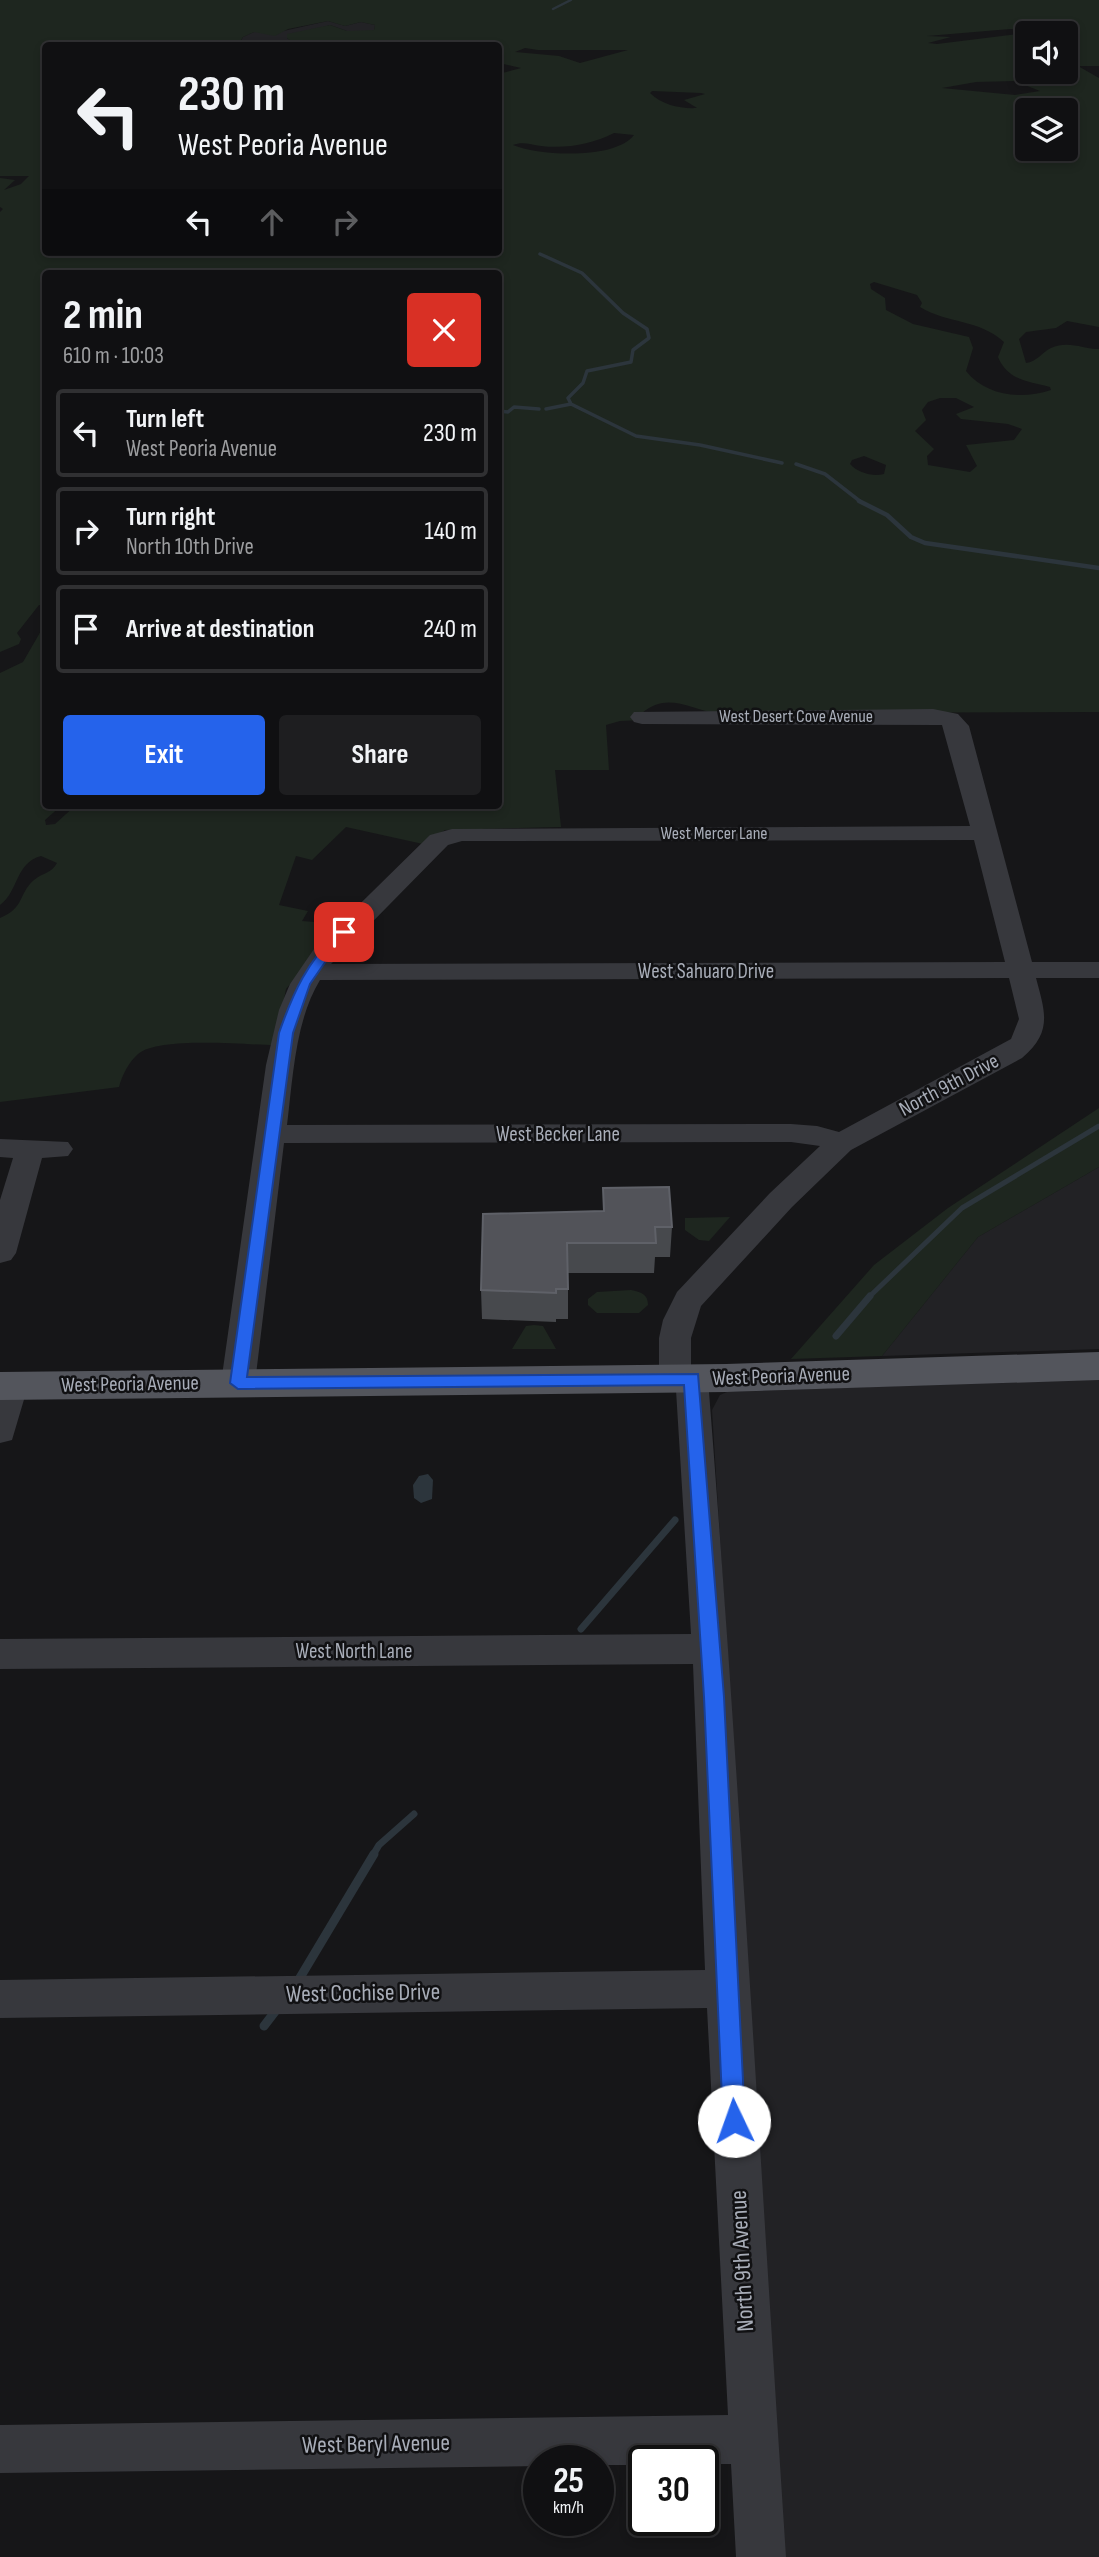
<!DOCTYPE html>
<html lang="en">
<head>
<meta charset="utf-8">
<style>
  :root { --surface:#101012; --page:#1e1e20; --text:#f1f3f6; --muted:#9c9d9f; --line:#303032; --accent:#2563eb }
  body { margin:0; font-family:"Sofia Sans Condensed",sans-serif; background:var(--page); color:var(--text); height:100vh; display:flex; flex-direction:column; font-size:26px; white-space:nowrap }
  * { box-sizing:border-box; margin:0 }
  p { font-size:23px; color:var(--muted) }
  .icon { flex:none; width:38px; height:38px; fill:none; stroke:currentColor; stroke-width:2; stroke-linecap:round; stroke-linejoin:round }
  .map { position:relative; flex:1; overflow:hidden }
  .sheet { position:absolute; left:42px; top:270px; width:460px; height:539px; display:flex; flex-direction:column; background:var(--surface); border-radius:7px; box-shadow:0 4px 10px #0003,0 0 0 2px var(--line) }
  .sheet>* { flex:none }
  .guide { position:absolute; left:42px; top:42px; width:460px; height:214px; border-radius:7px; box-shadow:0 4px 10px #0003,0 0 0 2px var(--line); background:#101012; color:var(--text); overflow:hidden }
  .fabs { position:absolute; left:1015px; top:21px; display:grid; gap:14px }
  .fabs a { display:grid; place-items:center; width:63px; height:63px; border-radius:7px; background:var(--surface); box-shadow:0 4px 10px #0003,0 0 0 2px var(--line); font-size:35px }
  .speed { position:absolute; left:523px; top:2445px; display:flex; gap:14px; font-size:35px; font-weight:700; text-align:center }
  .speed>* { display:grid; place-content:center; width:91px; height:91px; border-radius:50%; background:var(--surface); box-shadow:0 4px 10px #0003,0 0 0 2px var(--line); line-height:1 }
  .speed small { font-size:18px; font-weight:400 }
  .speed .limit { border:4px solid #111; border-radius:10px; background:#fff; color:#111 }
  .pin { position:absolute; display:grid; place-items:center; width:60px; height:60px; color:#fff; margin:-30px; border-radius:14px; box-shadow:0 4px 10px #0006 }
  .me { position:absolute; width:77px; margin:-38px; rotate:357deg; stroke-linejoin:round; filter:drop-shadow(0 0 5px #0008) }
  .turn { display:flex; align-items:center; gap:24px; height:147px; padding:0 21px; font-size:32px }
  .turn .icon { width:91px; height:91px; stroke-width:2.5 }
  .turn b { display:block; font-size:49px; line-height:60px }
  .lanes { display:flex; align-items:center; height:66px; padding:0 21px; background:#0003; justify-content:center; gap:35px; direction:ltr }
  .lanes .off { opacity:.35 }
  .round { display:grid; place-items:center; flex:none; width:74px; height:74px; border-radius:7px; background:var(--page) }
  .summary { display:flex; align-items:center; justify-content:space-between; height:119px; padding:0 21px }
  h1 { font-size:42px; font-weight:700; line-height:52px }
  .action { display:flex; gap:14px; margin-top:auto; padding:14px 21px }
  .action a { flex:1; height:80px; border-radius:7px; background:var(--accent); color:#fff; font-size:28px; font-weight:700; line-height:80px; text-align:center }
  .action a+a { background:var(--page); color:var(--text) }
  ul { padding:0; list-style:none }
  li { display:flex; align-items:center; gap:21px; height:88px; margin:0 14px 10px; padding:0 7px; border:4px solid var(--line); border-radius:7px }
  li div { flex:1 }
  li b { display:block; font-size:26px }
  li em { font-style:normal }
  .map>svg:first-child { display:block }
  .built { fill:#222225 }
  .green { fill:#1e261f; fill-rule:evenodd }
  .water { fill:#2c353c }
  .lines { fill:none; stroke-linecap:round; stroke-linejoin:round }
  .stream-far5 { stroke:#2c353c; stroke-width:2.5 }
  .stream-far4 { stroke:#2c353c; stroke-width:3.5 }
  .stream-far3 { stroke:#2c353c; stroke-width:4.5 }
  .stream-far2 { stroke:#2c353c; stroke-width:5 }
  .stream-far1 { stroke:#2c353c; stroke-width:7 }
  .stream { stroke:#2c353c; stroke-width:9 }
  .minor { fill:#37383d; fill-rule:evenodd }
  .major { fill:#53555c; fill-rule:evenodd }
  .wall { fill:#47494d }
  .building { fill:#525359; stroke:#5f6168; stroke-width:2 }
  .route { fill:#2563eb; stroke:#184099; stroke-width:2 }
  .labels { text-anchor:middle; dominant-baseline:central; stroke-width:5; stroke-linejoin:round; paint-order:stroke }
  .far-street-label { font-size:18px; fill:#a8adb8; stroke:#111113 }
  .street-label { font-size:21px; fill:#a8adb8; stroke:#111113 }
  .near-street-label { font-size:24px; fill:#a8adb8; stroke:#111113 }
</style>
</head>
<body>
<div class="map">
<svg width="1099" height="2557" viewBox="0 0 1099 2557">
  <rect width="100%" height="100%" fill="#161618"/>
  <path class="built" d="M328 21 345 26 361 22 375 25 374 31H347L330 25 287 38 297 45 277 42 238 46 243 37 254 32H279Z
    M1099 1167V1349L882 1356 978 1237Z
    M1099 1379V2557H784L712 1410 720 1395 727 1392Z"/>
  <path class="green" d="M0 0H1099V66H1078L1099 78V327L1067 321 1056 328 1026 332 1019 339 1026 363C1037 362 1042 352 1051 348 1068 340 1083 349 1099 349V712L714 713C685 707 667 693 642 713V720L620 721 606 725 609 770H555L561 827 445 830 423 844 346 827 312 860 296 856 279 905 308 911 302 921 340 924 286 989 275 1045C246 1045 159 1036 138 1054 129 1062 122 1075 119 1087L0 1102V918C25 908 18 894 34 880 42 873 52 873 57 863L41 856C15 863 19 891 0 905V673L23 662 45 624 46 805H62L45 820 46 825 55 824 76 805H499V273H46L45 605H39L17 633 21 639 19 644 0 652V212L3 209 0 207V178L15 180 4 190 21 184 29 176H0ZM328 21 345 26 361 22 375 25 374 30 347 31 330 25 287 34V38L297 46 304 43 499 46V63L521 68 499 74V252H46V46L238 45 243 37 254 32 275 36 288 29ZM1010 29 1048 31 1028 33H1066V72H1027V33L937 44 928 43 951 37 927 36ZM525 48 538 50H628L580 63 559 56 515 52ZM1015 81 1040 91 1015 95 942 88 976 82ZM652 91 701 93 705 94 684 100 697 108C681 109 662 105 650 93ZM1027 110H1066V149H1027ZM614 133 634 135C615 160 539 156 513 145 523 141 531 145 541 146 567 149 592 144 614 133ZM874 282 917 295 922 303 920 307C948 324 979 319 1004 342L998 357C1008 381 1029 381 1050 387L1051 390C1021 400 986 396 966 371L973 348 969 337 913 324 886 310 885 298 871 289 870 284ZM940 398H956L974 407 956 414 961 419 1008 424 1022 429 1014 440 966 445 977 466 970 472 928 465 927 456 934 449 915 431 926 420 922 410 928 402ZM864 456 886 465 884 474C873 477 858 473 850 464L852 460Z
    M1099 1108V1167L978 1237 882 1356 791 1359 874 1265 948 1208Z
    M730 1217 709 1241 699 1240 685 1230V1218Z
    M631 1290C641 1292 648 1294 648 1305L639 1313H597L588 1305V1299L597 1292Z
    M534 1325 543 1326 556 1349H512L526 1326Z"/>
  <path class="water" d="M428 1474 433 1480 432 1499 421 1503 414 1498 413 1485 419 1476Z"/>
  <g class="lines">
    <path class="stream-far5" d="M553 9 571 0"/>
    <path class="stream-far4" d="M540 254 582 273 623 313 647 329 649 338 633 350 631 362 587 371 583 383 568 398 571 404 636 436 700 445 782 463
      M546 409 571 404
      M499 411 508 412 514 407 539 409
      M796 464 825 474 861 502"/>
    <path class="stream-far3" d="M859 501 887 515 911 537 925 543 1099 568"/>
    <path class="stream-far2" d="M869 1297 962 1208 1099 1126"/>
    <path class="stream-far1" d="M836 1336 870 1296
      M581 1629 675 1520
      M373 1855 379 1845 414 1814"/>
    <path class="stream" d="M298 1981 374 1854
      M264 2026 277 2009"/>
    <path class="minor" d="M933 709 958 714 969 726 1032 962H1099V978H1036C1045 1012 1053 1032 1022 1058L851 1150 792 1207 701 1306 691 1338V1368L704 1371 708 1379C739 1771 760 2164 786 2557H736L731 2464H704V2460H644V2465H598V2460H539V2466L0 2473V2425L728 2415 707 2008 0 2018V1980L705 1970 693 1664 0 1669V1639L691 1634 676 1390 663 1387 659 1379V1338L663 1320 677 1292 770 1193 820 1146 791 1142 284 1143 255 1383 250 1391 238 1395 226 1391 221 1383 266 1065 279 1010 290 984 314 949 430 835 452 829 970 826 942 725 642 724 634 722 630 717 634 712ZM974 840 1005 962 331 964 448 845 462 841ZM1009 978 1019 1019 1011 1039 839 1132 817 1126 791 1124 287 1125C293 1078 295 1021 320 980Z
      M0 1139 68 1142 73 1149 68 1156 42 1158 16 1253 11 1260 0 1263V1200L13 1158 0 1157Z
      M11 1374 23 1378 28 1386 12 1440 0 1443V1377Z"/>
    <path class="major" d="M1099 1352V1380L726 1392 0 1400V1372L726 1364Z"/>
  </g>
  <path class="wall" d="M603 1188 672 1227 670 1257H655L654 1273H568V1319H556V1322L482 1319 481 1290 603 1211Z"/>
  <path class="building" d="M669 1187 672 1227H655L656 1243H567L568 1289H556V1293L481 1290 483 1214 604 1211 603 1188Z"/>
  <path class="route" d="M339 930 350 932 328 958 310 984 293 1033 247 1377 698 1374 724 1697 745 2121 742 2129 734 2132 726 2129 723 2121 704 1697 684 1385 238 1389 230 1383 279 1033C294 990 307 963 339 930Z"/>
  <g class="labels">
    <g class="far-street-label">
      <text x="796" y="716">West Desert Cove Avenue</text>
      <text x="714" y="833">West Mercer Lane</text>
    </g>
    <g class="street-label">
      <text x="706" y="971">West Sahuaro Drive</text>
      <text transform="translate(949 1085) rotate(-28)">North 9th Drive</text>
      <text x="558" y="1134">West Becker Lane</text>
      <text transform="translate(781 1376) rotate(-2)">West Peoria Avenue</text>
      <text transform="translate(130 1384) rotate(-1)">West Peoria Avenue</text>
      <text x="354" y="1651">West North Lane</text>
    </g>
    <g class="near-street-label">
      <text transform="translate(363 1993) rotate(-1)">West Cochise Drive</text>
      <text transform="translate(742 2261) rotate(-93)">North 9th Avenue</text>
      <text transform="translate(376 2444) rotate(-1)">West Beryl Avenue</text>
    </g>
  </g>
</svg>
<div class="fabs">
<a><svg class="icon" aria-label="sound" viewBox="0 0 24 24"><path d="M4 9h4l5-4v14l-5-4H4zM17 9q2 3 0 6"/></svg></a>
<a><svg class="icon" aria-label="layers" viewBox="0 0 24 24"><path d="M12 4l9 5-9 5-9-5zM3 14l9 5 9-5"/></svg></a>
</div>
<div class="speed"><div>25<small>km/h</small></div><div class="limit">30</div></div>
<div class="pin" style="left:344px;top:932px;background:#d93025"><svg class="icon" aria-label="arrive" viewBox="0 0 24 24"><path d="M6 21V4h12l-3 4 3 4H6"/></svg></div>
<svg class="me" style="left:734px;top:2121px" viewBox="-20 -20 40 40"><circle r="19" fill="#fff"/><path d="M0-13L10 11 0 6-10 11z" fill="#2563eb"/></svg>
<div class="guide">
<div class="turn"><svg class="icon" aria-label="left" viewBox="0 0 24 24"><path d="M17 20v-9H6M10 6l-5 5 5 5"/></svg><div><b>230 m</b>West Peoria Avenue</div></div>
<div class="lanes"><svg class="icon" aria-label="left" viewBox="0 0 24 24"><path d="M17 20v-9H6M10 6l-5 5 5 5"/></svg><svg class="icon off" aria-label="ahead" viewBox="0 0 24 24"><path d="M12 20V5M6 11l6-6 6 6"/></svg><svg class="icon off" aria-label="right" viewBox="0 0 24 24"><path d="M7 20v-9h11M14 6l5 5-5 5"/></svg></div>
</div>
<section class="sheet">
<div class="summary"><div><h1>2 min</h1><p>610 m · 10:03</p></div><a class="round" style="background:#d93025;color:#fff"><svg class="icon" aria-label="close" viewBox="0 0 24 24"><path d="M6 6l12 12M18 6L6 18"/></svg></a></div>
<ul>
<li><svg class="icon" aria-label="left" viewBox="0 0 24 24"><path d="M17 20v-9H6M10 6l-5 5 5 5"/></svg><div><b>Turn left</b><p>West Peoria Avenue</p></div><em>230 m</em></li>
<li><svg class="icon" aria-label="right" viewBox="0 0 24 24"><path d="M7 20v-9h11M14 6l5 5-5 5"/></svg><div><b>Turn right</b><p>North 10th Drive</p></div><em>140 m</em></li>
<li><svg class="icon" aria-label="arrive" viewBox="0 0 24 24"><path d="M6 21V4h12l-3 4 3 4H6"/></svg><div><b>Arrive at destination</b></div><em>240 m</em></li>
</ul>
<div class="action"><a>Exit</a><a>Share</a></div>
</section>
</div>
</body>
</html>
